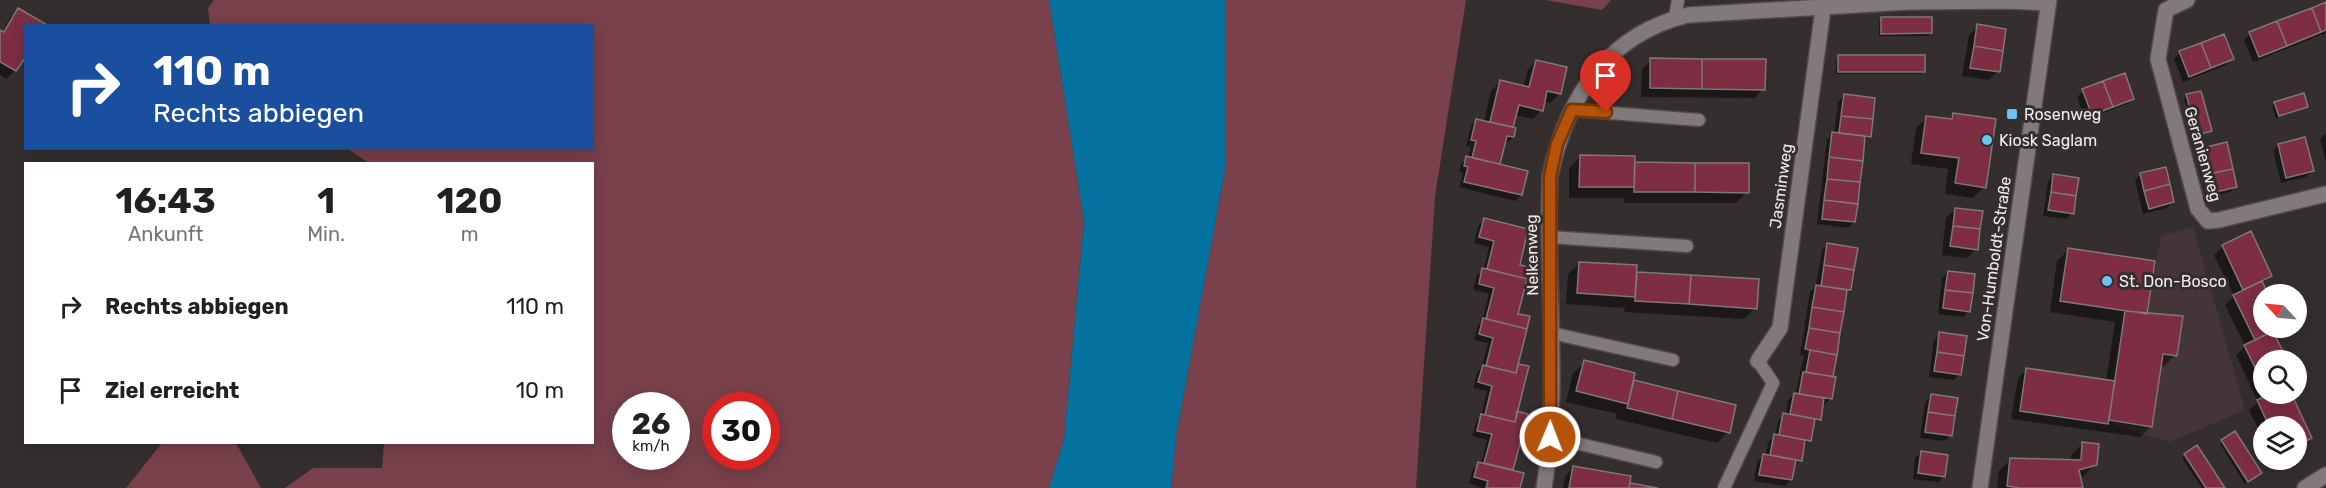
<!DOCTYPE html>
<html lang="de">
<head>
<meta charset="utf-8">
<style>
  :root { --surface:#fff; --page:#f6f6f6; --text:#202124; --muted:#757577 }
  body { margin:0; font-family:Rubik,sans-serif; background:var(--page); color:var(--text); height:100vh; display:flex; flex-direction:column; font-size:22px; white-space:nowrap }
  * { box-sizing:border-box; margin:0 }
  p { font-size:20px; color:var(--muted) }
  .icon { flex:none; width:33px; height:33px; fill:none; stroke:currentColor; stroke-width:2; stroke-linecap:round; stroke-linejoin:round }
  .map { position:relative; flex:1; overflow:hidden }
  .side { position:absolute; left:24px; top:162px; width:570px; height:282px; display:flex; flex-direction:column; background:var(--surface); border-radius:0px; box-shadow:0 3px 15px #0003 }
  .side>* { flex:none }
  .hud { position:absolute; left:24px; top:24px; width:570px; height:126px; border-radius:0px; box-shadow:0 3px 15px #0003; background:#1a4fa0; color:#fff; overflow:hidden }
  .needle { width:39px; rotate:296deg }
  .buttons { position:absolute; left:2253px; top:284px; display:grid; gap:12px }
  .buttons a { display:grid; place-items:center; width:54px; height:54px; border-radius:50%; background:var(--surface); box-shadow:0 3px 15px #0003; font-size:30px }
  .speed { position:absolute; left:612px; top:392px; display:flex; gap:12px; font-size:30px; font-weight:700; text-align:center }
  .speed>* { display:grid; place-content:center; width:78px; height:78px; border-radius:50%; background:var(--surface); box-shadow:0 3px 15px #0003; line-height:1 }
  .speed small { font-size:15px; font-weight:400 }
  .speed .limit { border:9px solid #d22; background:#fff; color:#111 }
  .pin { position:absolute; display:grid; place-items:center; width:51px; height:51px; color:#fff; margin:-62px -26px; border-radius:50% 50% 50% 0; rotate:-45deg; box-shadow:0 0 6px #0007 }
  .pin .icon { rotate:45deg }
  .me { position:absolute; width:66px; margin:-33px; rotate:1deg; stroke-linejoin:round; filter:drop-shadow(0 0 4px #0008) }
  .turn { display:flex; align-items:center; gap:21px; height:126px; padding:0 30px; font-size:27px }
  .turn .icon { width:78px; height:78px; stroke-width:2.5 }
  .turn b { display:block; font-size:42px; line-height:51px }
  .eta { display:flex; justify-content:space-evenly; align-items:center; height:102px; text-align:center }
  .eta b { font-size:36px; font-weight:700; line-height:42px }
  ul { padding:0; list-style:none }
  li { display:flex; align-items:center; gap:18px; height:84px; padding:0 30px }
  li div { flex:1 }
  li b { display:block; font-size:22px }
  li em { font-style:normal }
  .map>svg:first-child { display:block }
  .built { fill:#443638 }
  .green { fill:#78414c; fill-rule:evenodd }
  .water { fill:#05719f }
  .shadow { fill:#0007 }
  .building { fill:#7d2e42; stroke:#7f7778; stroke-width:1.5 }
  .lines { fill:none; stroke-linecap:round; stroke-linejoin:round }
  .lane-casing { stroke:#504a4a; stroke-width:15 }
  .street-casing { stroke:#504a4a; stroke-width:18 }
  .secondary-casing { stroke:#504a4a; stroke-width:18 }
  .lane { stroke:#81797a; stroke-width:12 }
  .street { stroke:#81797a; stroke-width:15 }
  .secondary { stroke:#81797a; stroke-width:15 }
  .route-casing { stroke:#753606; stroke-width:15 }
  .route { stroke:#b45309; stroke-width:10 }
  .poi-dot { fill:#6ec2f3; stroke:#352e2f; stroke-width:2 }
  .labels { text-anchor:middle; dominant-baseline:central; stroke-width:6; stroke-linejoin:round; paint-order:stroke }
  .poi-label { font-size:16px; fill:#f1eded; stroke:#352e2f; text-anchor:start }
  .street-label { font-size:16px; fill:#f1eded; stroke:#352e2f }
</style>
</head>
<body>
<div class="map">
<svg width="2326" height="488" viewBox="0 0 2326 488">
  <rect width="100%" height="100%" fill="#352e2f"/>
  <path class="built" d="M2193 227 2245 410 2169 442 2108 424 2125 311 2147 314 2161 236Z"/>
  <path class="green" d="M214 0H1049L1084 221 1064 439 1049 488H285L313 468H382L384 443 592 442V164L369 163 348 149 592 148V26H210L208 8ZM626 405H676V456H626ZM716 405H766V456H716Z
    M1225 0H1466L1435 196 1416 488H1171L1176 436 1225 169Z
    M1545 0H1611L1602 10Z
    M162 443H236L261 488H126Z"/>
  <path class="water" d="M1049 0H1225V169L1176 436 1171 488H1049L1064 439 1084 221Z"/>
  <path class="shadow" d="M2326 3V33L2253 62 2244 40 2250 34Z
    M18 10 26 26 15 70 6 79 0 75V32L2 33 10 18Z
    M1881 19 1931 33 1928 36H1879V22Z
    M1978 26 1998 71 1989 80 1962 76 1969 35Z
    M2180 53 2232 59 2226 65 2183 82 2174 59Z
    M1839 57 1924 71 1921 74H1836V59Z
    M1651 60 1763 89 1755 98 1641 97 1642 69Z
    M1536 62 1565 69 1559 94 1550 103 1544 101 1541 110 1533 119 1515 115 1510 128 1513 137 1507 143 1504 142 1498 165 1521 195 1515 201 1459 187 1463 173 1459 172 1461 164 1468 158 1471 147 1466 146 1471 126 1477 120 1484 122 1491 91 1500 82 1523 87 1528 70Z
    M2124 75 2133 98 2127 104 2085 120 2077 97 2083 91Z
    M1844 96 1869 136 1863 142 1854 222 1848 228 1817 224 1827 140 1834 134 1838 102Z
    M2187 96 2210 130 2207 133 2194 137 2184 98Z
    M2275 103 2307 107 2276 118 2272 106Z
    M1954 114 1984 187 1973 198 1945 194 1948 169 1911 164 1916 128 1927 117 1948 120Z
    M2326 133V163L2320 139Z
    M2226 144 2236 186 2230 192 2206 198 2196 156 2202 150Z
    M2279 145 2312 171 2306 177 2281 183 2273 151Z
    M1580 157 1633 164 1747 165V192L1736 203H1624V198H1569V168Z
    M2141 174 2173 202 2167 208 2143 214 2135 180Z
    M2054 175 2072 213 2066 219 2043 216 2048 181Z
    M1955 209 1976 249 1967 258 1942 255 1946 218Z
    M1484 220 1518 266 1528 269 1517 315 1516 412 1526 415 1512 471 1518 488H1482L1469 483 1473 469 1481 464 1487 440 1472 436 1476 422 1481 416 1487 391 1473 388 1477 373 1482 367 1488 343 1474 340 1478 325 1482 321 1489 294 1473 290 1477 275 1484 269 1489 247 1474 243 1478 226Z
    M1828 244 1849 290 1845 293 1831 378V398L1825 404H1822L1819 419 1813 425 1809 440 1803 447 1800 460 1794 466 1791 480 1785 486 1754 481 1757 462 1763 456H1766L1768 442 1775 436 1778 421 1786 415 1788 400 1795 395 1804 356 1800 355 1810 292 1816 286 1822 250Z
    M2223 246 2270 276 2261 284 2266 294H2264V327H2281L2273 335 2285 360H2264V393H2289L2310 438 2296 449V426H2264V440L2249 410 2258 402 2236 355 2245 346 2225 305 2234 296 2214 255Z
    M2068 250 2145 315 2175 355 2164 366H2160L2151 426 2140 437 2011 419 2018 378 2027 369 2106 381 2115 322 2050 312 2057 261Z
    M1580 263 1635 273 1757 280 1755 308 1744 319 1624 312 1625 308 1566 304 1568 274Z
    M1948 272 1969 311 1963 317 1938 314 1942 278Z
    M1940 334 1960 374 1954 380 1929 377 1934 340Z
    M1585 362 1632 381 1735 406 1728 432 1717 443 1616 419 1617 414 1566 402 1573 373Z
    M1931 396 1951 435 1945 441 1920 438 1925 402Z
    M2222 441 2260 473 2245 484 2220 444Z
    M2082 444 2095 464 2084 476 2079 477 2082 488H1997L1999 471 2010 460 2071 461V455Z
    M2196 447 2224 488H2202L2182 458Z
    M1921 452 1944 476 1938 482 1913 479 1915 458Z
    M1574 467 1628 484 1649 488H1563L1565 476Z"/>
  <path class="building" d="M2326 2V30L2321 32 2312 8Z
    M18 8 49 26H26V57L16 71 0 62V30L4 32Z
    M2312 8 2321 32 2287 46 2277 21Z
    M1881 17H1932V33L1881 34Z
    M2277 21 2287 46 2259 57 2249 32Z
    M1977 24 2006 29 2003 51 1974 46Z
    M2224 34 2234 59 2211 68 2201 43Z
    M2201 43 2211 68 2189 77 2179 51Z
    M1974 46 2003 51 2000 72 1970 68Z
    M1838 55H1925V72H1838Z
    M1650 58 1702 59V89L1650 88Z
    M1702 59H1766L1765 90 1702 89Z
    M1536 60 1567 67 1561 94 1547 91 1543 111 1519 105 1513 127 1490 122 1500 80 1529 87Z
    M2125 73 2134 99 2113 107 2103 81Z
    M2103 81 2113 107 2092 115 2082 89Z
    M2201 91 2212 131 2197 135 2186 94Z
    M2304 93 2308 107 2279 116 2274 102Z
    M1844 94 1875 98 1873 119 1841 116Z
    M1953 113 1996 119 1986 188 1955 183 1959 158 1921 153 1926 116 1952 119Z
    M1841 116 1873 119 1871 137 1839 133Z
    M1476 119 1516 128 1514 137 1507 136 1500 164 1472 158 1476 141 1471 140Z
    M1832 132 1865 136 1863 161 1829 157Z
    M2305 137 2314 171 2286 178 2278 144Z
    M2227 142 2233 169 2208 174 2202 148Z
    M1580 155 1635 156 1634 187H1579Z
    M1466 156 1528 171 1522 195 1464 182 1468 167 1464 166Z
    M1829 157 1863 161 1860 182 1827 179Z
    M1635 162 1695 163V192H1634Z
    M1695 163H1749V193L1695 192Z
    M2166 167 2170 184 2144 191 2140 173Z
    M2233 169 2237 187 2212 193 2208 174Z
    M2053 174 2079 178 2076 196 2051 192Z
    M1827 179 1860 182 1858 204 1824 200Z
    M2170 184 2174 202 2149 209 2144 191Z
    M2051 192 2076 196 2074 214 2048 210Z
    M1824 200 1858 204 1855 222 1822 219Z
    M1955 208 1983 211 1980 229 1953 226Z
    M1484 218 1528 229 1520 265 1530 267 1527 279 1487 269 1494 241 1479 237Z
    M1953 226 1980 229 1978 250 1950 246Z
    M2251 231 2272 276 2243 290 2222 245Z
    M1827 243 1858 248 1854 270 1824 265Z
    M2068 248 2155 261 2147 314 2060 301Z
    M1579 262 1637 265 1635 297 1577 293Z
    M1824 265 1854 270 1851 290 1821 286Z
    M1482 268 1527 279 1518 314 1530 316 1527 329 1486 319 1494 288 1479 284Z
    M1948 271 1975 274 1973 293 1945 290Z
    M1637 272 1691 275 1689 304 1635 301Z
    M1691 275 1759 279 1757 309 1689 304Z
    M2262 281 2268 294H2264V327H2282L2255 340 2233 295Z
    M1816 285 1847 290 1844 312 1812 307Z
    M1945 290 1973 293 1970 312 1943 308Z
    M1812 307 1844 312 1840 333 1809 328Z
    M2125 311 2183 316 2177 356 2163 354 2152 427 2109 420Z
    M1483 318 1527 329 1516 373 1486 366 1493 338 1479 334Z
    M1809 328 1840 333 1837 355 1805 349Z
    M2273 331 2287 360H2264V386L2244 345Z
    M1939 332 1967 336 1964 356 1937 352Z
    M1810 350 1837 355 1833 377 1806 372Z
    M1937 352 1964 356 1961 375 1934 371Z
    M1584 360 1635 373 1628 404 1576 391Z
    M1518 364 1529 366 1515 422 1485 415 1492 386 1478 382 1483 365 1516 373Z
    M2026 368 2115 381 2108 424 2020 411Z
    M1803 372 1836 377 1832 399 1799 394Z
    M1634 380 1678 391 1672 419 1627 408Z
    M1678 391 1736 405 1730 433 1672 419Z
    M1794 393 1824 398 1821 420 1790 414Z
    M2273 393H2291L2312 438 2296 445V426H2269L2257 400Z
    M1931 394 1958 398 1955 416 1928 412Z
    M1517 411 1528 414 1513 470 1484 463 1492 434 1477 431 1481 414 1515 422Z
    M1928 412 1955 416 1952 436 1925 432Z
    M1783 413 1815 419 1811 441 1779 435Z
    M2235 431 2262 473 2248 482 2221 440Z
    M1774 434 1805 440 1802 461 1770 455Z
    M2082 442 2099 444 2097 465 2079 470 2083 488H2020L2007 486 2010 458 2081 460Z
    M2197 445 2225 488H2206L2184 454Z
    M1921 451 1948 455 1945 477 1918 473Z
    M1763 454 1796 460 1792 480 1759 475Z
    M1478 462 1524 473 1520 488H1486L1488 481 1474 477Z
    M1573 466 1631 476 1629 488H1569Z
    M1630 483 1658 488H1629Z"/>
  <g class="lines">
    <g class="lane-casing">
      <path id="lane" d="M1675 18 1678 0
        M1572 110 1699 120
        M1549 237 1687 246
        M1551 333 1673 360
        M1550 437 1656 462
        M1724 488 1773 383 1758 361"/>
    </g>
    <g class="street-casing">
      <path id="street" d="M2187 0 2166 10 2158 59 2198 209 2208 221 2219 220 2326 194
        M1758 361 1780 328 1823 9
        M1544 488C1561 387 1545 279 1550 176 1567 97 1606 35 1688 15L1908 2 2008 1 2048 3"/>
    </g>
    <g class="secondary-casing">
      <path id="secondary" d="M1980 488 2049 0
        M2305 488 2326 475"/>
    </g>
    <use href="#lane" class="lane"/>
    <use href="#street" class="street"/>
    <use href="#secondary" class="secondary"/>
  </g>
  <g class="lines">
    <g class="route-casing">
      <path id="route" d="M1550 437V176L1557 144 1572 110 1606 112"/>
    </g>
    <use href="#route" class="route"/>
  </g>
  <g class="poi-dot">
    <rect x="2006" y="108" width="12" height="12" rx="3"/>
    <circle cx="1987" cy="140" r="6"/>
    <circle cx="2107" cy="281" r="6"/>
  </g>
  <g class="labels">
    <g class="poi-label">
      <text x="2024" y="114">Rosenweg</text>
      <text x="1999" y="140">Kiosk Saglam</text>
      <text x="2119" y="281">St. Don-Bosco</text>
    </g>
    <g class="street-label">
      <text transform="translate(2203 154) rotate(74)">Geranienweg</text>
      <text transform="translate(1781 186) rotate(-82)">Jasminweg</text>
      <text transform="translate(1532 255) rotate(-91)">Nelkenweg</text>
      <text transform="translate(1994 259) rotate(-82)">Von-Humboldt-Straße</text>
    </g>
  </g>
</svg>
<div class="buttons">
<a><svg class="needle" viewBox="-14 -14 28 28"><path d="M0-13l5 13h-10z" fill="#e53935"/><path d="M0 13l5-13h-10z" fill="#757577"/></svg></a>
<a><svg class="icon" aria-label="search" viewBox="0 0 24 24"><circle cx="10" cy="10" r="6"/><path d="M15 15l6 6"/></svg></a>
<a><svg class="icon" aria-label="layers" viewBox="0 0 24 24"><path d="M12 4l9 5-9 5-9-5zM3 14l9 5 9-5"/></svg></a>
</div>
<div class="speed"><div>26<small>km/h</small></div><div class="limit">30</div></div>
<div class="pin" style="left:1606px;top:112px;background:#d93025"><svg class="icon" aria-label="arrive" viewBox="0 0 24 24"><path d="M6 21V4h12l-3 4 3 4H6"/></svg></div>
<svg class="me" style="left:1550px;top:437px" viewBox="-20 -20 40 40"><circle r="17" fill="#b45309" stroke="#fff" stroke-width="3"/><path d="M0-11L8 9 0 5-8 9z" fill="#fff"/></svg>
<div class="hud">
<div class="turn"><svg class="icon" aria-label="right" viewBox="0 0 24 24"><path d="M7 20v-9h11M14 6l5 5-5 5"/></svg><div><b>110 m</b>Rechts abbiegen</div></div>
</div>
<section class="side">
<div class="eta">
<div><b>16:43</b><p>Ankunft</p></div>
<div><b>1</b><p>Min.</p></div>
<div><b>120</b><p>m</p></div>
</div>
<ul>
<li><svg class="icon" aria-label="right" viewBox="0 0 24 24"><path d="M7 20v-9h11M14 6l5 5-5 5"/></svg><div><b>Rechts abbiegen</b></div><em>110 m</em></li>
<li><svg class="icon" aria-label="arrive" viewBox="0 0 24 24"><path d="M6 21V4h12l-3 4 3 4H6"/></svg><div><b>Ziel erreicht</b></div><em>10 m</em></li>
</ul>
</section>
</div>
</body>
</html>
